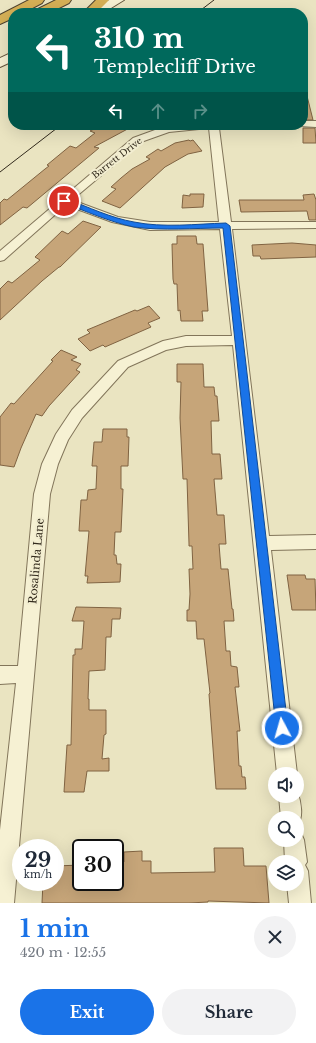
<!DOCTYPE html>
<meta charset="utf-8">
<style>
body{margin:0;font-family:"Libre Baskerville",serif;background:#f2f2f3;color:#1f2937;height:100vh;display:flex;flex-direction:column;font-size:15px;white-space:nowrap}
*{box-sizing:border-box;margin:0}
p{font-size:13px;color:#747a83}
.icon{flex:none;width:22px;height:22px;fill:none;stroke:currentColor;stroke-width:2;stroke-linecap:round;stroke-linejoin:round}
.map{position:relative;height:903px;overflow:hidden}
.side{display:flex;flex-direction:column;background:#fff;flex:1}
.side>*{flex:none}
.top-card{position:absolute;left:8px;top:8px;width:300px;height:122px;border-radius:16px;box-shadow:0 4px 16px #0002;background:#00695c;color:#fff;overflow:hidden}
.fabs{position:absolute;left:268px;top:767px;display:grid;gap:8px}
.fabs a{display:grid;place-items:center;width:36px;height:36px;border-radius:50%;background:#fff;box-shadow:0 4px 16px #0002;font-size:20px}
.speed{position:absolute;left:12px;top:839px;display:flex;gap:8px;font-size:20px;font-weight:700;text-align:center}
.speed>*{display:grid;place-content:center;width:52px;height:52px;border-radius:50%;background:#fff;box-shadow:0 4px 16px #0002;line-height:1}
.speed small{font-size:10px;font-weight:400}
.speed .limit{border:2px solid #111;border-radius:6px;background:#fff;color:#111}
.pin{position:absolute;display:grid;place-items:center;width:34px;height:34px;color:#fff;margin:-17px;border:2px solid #fff;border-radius:50%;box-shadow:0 1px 4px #0007}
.me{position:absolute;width:44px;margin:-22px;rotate:354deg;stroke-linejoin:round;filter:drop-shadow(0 0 3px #0008)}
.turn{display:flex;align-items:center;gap:14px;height:84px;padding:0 20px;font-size:18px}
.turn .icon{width:52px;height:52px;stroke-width:2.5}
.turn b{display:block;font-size:28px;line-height:34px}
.lanes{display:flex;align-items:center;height:38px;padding:0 20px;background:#0003;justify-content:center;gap:20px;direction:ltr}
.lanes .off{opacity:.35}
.round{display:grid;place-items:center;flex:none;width:42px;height:42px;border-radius:21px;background:#f2f2f3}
.overview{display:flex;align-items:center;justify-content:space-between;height:68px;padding:0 20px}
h1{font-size:24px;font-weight:700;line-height:30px;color:#1a73e8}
.button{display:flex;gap:8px;margin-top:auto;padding:8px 20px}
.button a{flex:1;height:46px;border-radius:24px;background:#1a73e8;color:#fff;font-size:16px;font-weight:700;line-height:46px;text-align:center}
.button a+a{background:#f2f2f3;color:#1f2937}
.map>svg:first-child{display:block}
.building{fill:#c6a579;stroke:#806342}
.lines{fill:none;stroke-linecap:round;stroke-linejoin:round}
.street-casing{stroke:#82755a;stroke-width:2}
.secondary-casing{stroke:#64563d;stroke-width:2}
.highway-casing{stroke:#50432e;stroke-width:2}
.street{fill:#f6f1d3;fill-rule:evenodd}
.secondary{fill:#f6f1d3;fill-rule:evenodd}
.highway{fill:#d5b056;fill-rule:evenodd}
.tram{stroke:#332b1d;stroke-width:1}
.route{fill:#1a73e8;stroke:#114b97}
.labels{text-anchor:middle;stroke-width:4;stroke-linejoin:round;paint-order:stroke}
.far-street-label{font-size:9px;fill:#332b1d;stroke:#f2edd0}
.street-label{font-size:11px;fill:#332b1d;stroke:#f2edd0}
</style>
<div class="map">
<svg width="316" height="903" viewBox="0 0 316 903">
<rect width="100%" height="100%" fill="#eae4c1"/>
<path class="building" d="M 307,96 L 313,120 L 303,120 L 303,97 Z
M 102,125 L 135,125 L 94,147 L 99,148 L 27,208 L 23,207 L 0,225 L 0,203 L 4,199 L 7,200 L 45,169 L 49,166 L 47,165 L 70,146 L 76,148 L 95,133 L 90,131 Z
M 303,128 L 315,128 L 316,143 L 303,143 Z
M 189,140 L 190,141 L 193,140 L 202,151 L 188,154 L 165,167 L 120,208 L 102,201 L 116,189 L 111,187 L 121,178 L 132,169 L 150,159 L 146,157 L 158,149 L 161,151 L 175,143 Z
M 190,194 L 204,194 L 203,207 L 182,208 L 183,195 L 190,196 Z
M 314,194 L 316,200 L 316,220 L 309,220 L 307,211 L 241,212 L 239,200 L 304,200 L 303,195 Z
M 83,221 L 101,227 L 60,267 L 59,267 L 42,281 L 0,320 L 0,289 L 8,281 L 12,283 L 40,260 L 35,257 L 62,231 L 68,234 Z
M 177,236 L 196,236 L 197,244 L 203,244 L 208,311 L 202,311 L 203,321 L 181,321 L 180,310 L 178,311 L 177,284 L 174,284 L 173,279 L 172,244 L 177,244 Z
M 292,243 L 316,245 L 316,257 L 261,259 L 260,256 L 253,256 L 252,245 Z
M 149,306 L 160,318 L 148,323 L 151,327 L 105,347 L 103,345 L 90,351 L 78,339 L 90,333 L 87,330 L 135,310 L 137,311 Z
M 61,350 L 77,357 L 71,360 L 81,364 L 76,370 L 80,372 L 49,406 L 42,416 L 36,414 L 21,448 L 14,467 L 0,465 L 0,417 L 11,403 L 14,404 L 53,361 L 51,360 Z
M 177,364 L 203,364 L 204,387 L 214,387 L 215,396 L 217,396 L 219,421 L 211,421 L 212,454 L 220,454 L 222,479 L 214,479 L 217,515 L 224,515 L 226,544 L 219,544 L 221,569 L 228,569 L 232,609 L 233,609 L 234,621 L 224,621 L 226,651 L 230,651 L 231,666 L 237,667 L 239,687 L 235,687 L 240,731 L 237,731 L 239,766 L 241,766 L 242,777 L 245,777 L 246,789 L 216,789 L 209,694 L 210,693 L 204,639 L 197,639 L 196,621 L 187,621 L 187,610 L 189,610 L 190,594 L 189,569 L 193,569 L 192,546 L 189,546 L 189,544 L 187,479 L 183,479 L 180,418 L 181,382 L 177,382 Z
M 103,429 L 127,429 L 127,437 L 129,437 L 128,466 L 121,466 L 121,489 L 123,489 L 121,532 L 115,532 L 114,555 L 116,555 L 117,564 L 121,564 L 120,582 L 87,583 L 88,576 L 85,576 L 89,531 L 79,531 L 81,500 L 87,500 L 88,490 L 96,489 L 97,466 L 92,466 L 94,442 L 102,442 Z
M 287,575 L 305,575 L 306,579 L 315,579 L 316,610 L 292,610 Z
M 76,607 L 121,608 L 120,619 L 112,619 L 111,637 L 106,637 L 105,670 L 89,671 L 88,699 L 89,699 L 89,710 L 106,710 L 106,734 L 104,735 L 102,759 L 109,758 L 109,771 L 87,771 L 84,792 L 64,792 L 67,745 L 71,745 L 73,655 L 75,655 L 75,649 L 82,649 L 84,621 L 72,621 Z
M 214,848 L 243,848 L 244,866 L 266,866 L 269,903 L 208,901 L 208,902 L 189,903 L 42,903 L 43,882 L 55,882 L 55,866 L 81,865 L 81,882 L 115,882 L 115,862 L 124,862 L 124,852 L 142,851 L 142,861 L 151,861 L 151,873 L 215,872 Z"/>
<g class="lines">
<g class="street-casing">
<path id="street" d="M 303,121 L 316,121 L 316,127 L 299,126 L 299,125 L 303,125 Z
M 176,125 L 230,125 L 229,127 L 219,128 L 231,222 L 316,222 L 316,228 L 232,229 L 269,536 L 316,535 L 316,549 L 271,550 L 297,774 L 277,774 L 233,345 L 186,346 L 166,350 L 128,367 L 82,418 L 68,440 L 58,464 L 50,494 L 14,903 L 0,903 L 0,830 L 16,683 L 0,684 L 0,666 L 18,666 L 34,494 L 42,464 L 56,434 L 72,410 L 118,361 L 163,341 L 186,336 L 232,336 L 220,229 L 150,230 L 112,222 L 66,205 L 4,260 L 0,261 L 0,251 L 133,138 L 155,130 ZM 209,128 L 219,222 L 150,222 L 118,217 L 72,200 L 141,142 L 169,132 Z
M 297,791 C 301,801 304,818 297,826 L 297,818 L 281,818 L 279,796 L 297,796 Z
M 297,831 L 301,833 L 304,840 L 307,862 L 305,865 L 308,871 L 311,903 L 289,903 L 287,884 L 297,884 L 297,862 L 285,862 L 284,840 L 297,840 Z"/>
</g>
<g class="secondary-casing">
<path id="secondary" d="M 109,0 L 124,0 L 103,13 L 88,13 L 90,10 Z
M 13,52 L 13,61 L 0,67 L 0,58 Z"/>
</g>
<g class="highway-casing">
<path id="highway" d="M 29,0 L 44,0 L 42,3 L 23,13 L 13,13 L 13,18 L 0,24 L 0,15 Z
M 56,0 L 71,0 L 69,3 L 49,13 L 34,13 L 36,10 Z
M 96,0 L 109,0 L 96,13 L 83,13 Z"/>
</g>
<use href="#street" class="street"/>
<use href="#secondary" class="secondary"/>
<use href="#highway" class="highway"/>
<path class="tram" d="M 197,13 L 214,0
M 0,172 L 61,125"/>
</g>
<path class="route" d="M 62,199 L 67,199 C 88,207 111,218 134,222 C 163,228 196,224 226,223 L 230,226 L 288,728 L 286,732 L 282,734 L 278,732 L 276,728 L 223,228 C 194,228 163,231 134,227 C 110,222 85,211 62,202 Z"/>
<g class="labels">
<g class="far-street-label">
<text transform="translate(117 158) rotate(-38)" y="3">Barrett Drive</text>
</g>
<g class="street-label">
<text transform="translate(36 561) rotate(-85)" y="4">Rosalinda Lane</text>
</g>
</g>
</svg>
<div class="fabs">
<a><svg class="icon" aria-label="sound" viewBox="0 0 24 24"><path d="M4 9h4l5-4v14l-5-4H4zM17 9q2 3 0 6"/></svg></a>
<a><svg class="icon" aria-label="search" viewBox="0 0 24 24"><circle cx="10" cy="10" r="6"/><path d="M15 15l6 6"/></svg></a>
<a><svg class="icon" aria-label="layers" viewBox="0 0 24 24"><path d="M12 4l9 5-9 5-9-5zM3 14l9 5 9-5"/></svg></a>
</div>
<div class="speed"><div>29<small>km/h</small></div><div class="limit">30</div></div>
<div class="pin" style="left:64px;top:201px;background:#d93025"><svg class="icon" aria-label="arrive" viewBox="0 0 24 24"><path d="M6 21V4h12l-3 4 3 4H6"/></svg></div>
<svg class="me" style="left:282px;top:728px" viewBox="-20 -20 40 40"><circle r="17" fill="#1a73e8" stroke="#fff" stroke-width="3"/><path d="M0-11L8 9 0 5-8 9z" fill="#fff"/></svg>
<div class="top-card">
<div class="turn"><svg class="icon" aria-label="left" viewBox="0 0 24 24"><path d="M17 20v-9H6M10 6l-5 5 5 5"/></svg><div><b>310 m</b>Templecliff Drive</div></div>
<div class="lanes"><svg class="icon" aria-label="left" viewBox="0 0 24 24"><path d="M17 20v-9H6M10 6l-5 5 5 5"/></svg><svg class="icon off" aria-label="ahead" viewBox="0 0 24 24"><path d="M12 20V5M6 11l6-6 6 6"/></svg><svg class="icon off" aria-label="right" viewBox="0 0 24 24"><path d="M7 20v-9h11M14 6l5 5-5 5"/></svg></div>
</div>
</div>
<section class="side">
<div class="overview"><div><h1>1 min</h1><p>420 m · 12:55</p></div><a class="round"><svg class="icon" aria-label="close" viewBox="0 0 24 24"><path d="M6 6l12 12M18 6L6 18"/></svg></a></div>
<div class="button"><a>Exit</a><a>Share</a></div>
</section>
